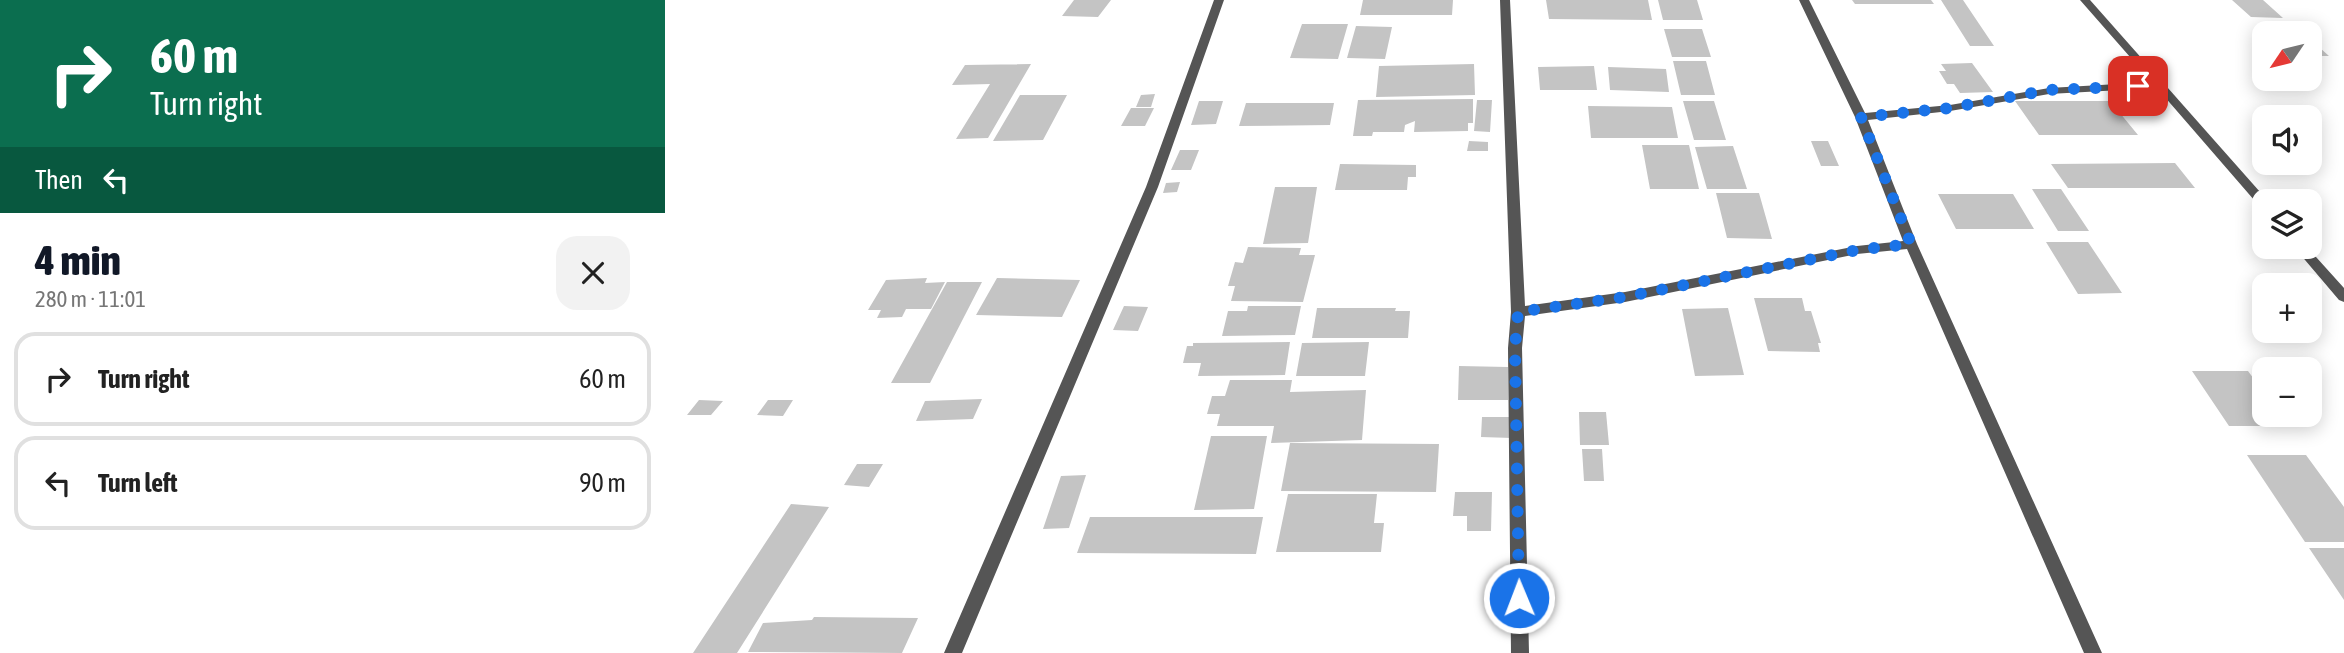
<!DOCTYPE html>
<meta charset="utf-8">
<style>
body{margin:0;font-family:"Asap Condensed",sans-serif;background:#f2f2f2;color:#222;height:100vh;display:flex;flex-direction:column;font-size:26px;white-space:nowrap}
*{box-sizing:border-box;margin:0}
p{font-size:23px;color:#767676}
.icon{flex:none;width:38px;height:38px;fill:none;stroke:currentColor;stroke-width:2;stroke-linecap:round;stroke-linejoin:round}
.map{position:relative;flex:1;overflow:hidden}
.panel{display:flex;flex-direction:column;background:#fff;width:665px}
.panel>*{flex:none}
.hud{background:#0b6e4f;color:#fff;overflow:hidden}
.needle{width:46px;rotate:235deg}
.controls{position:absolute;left:1587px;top:21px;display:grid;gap:14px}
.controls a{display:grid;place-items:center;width:70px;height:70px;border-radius:14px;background:#fff;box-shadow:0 4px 18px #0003;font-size:35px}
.pin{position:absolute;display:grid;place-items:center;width:60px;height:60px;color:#fff;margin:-30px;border-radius:14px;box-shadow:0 4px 10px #0006}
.me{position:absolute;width:77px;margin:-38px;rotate:359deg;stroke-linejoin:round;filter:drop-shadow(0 0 5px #0008)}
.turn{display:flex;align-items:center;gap:24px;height:147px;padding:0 35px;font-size:32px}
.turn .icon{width:91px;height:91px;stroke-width:2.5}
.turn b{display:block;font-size:49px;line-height:60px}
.then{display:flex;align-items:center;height:66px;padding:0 35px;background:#0003;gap:14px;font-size:26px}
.round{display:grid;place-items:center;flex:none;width:74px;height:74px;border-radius:21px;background:#f2f2f2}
.headline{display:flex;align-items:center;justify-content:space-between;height:119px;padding:0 35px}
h1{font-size:42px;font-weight:800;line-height:52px;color:#111827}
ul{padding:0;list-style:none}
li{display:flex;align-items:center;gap:21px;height:94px;margin:0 14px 10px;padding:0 21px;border:4px solid #e0e0e0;border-radius:21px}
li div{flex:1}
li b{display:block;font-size:26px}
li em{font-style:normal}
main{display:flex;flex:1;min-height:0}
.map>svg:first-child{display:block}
.building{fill:#c4c4c4}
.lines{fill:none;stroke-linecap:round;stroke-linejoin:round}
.minor{fill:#555;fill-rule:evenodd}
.route{stroke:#1a73e8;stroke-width:12;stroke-dasharray:0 21.6}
</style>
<main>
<section class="panel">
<div class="hud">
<div class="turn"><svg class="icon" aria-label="right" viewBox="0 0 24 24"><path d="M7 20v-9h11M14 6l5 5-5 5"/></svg><div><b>60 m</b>Turn right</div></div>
<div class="then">Then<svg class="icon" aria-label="left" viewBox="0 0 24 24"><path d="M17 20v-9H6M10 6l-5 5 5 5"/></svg></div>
</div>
<div class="headline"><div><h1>4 min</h1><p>280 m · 11:01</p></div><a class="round"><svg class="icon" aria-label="close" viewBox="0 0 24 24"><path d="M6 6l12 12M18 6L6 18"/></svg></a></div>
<ul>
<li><svg class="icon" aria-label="right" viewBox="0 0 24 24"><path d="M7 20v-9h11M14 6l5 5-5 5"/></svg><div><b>Turn right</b></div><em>60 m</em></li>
<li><svg class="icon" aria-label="left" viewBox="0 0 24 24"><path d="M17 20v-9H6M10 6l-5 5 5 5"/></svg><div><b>Turn left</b></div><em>90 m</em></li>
</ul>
</section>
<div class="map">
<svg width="1679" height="653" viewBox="0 0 1679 653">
<rect width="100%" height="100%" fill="#fff"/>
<path class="building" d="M 409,0 L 446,0 L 433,17 L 397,16 Z
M 698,0 L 788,0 L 787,15 L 695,15 Z
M 881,0 L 983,0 L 987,20 L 884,19 Z
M 993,0 L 1032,0 L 1038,20 L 998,20 Z
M 1187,0 L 1266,0 L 1269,4 L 1190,4 Z
M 1276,0 L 1298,0 L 1329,46 L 1305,46 Z
M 1567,0 L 1598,0 L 1618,18 L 1586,17 Z
M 637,24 L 683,24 L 673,59 L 625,58 Z
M 1591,25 L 1631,26 L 1639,33 L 1599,33 Z
M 691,26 L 727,27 L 720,59 L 682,58 Z
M 999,29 L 1037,29 L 1046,57 L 1007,57 Z
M 1645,39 L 1664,56 L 1645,56 Z
M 1008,61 L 1041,61 L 1050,95 L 1016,95 Z
M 1307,63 L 1328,92 L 1295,93 L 1289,84 L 1282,84 L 1274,71 L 1281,71 L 1276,64 Z
M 366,64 L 323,138 L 291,139 L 325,84 L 287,85 L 300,65 Z
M 809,64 L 810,95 L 711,97 L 714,66 Z
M 929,66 L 932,90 L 875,90 L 873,67 Z
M 943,67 L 1001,69 L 1004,92 L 945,90 Z
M 490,94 L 486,107 L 471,107 L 476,95 Z
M 355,95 L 402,95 L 378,140 L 328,141 Z
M 808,99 L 808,123 L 803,123 L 803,131 L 749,132 L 750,121 L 740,125 L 739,132 L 708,132 L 707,136 L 688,136 L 693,100 Z
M 812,100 L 827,100 L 825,132 L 809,131 Z
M 534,101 L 558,101 L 551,124 L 526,125 Z
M 1018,101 L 1049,101 L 1061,140 L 1029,140 Z
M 1350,101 L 1445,101 L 1473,135 L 1374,135 Z
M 581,103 L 669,103 L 665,125 L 574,126 Z
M 923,106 L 1007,107 L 1013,138 L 926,138 Z
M 466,108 L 489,108 L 480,126 L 456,126 Z
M 804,141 L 823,142 L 823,151 L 802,151 Z
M 1146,141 L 1163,141 L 1174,166 L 1156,166 Z
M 977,145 L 1024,145 L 1034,189 L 985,189 Z
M 1068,146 L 1082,189 L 1042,189 L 1030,147 Z
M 515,150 L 534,150 L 526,170 L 506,170 Z
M 1510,163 L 1530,188 L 1403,188 L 1386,164 Z
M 675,164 L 751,165 L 751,177 L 743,177 L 742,190 L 670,190 Z
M 515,182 L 512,192 L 498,193 L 501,183 Z
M 610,187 L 652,187 L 643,243 L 598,244 Z
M 1367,189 L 1396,189 L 1424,231 L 1393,231 Z
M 1051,193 L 1094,193 L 1107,239 L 1062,238 Z
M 1273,194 L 1348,194 L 1369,229 L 1291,229 Z
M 1381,242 L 1423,242 L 1457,293 L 1413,294 Z
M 583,247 L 636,248 L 634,255 L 650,255 L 638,302 L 566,301 L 570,286 L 563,286 L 570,262 L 578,263 Z
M 262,278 L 260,283 L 280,282 L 266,309 L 241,309 L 237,317 L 212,318 L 216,310 L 203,310 L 221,280 Z
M 332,278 L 415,280 L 397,317 L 311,315 Z
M 282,282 L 317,282 L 265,383 L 226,383 Z
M 1089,298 L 1137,298 L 1140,311 L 1146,311 L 1156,343 L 1153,343 L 1155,352 L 1103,351 Z
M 459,306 L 483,307 L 473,331 L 448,330 Z
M 583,306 L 636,306 L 630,335 L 557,336 L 563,311 L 582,311 Z
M 652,308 L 731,308 L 730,311 L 745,311 L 743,338 L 647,338 Z
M 1063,308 L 1079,375 L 1030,376 L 1017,309 Z
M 625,342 L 620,375 L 533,376 L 536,363 L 518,363 L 522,346 L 528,346 L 528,343 Z
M 704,342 L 700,376 L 631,376 L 637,343 Z
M 794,366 L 843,367 L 843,400 L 793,400 Z
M 1527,371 L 1583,371 L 1600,394 L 1600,415 L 1615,415 L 1623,426 L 1564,426 Z
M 565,380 L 627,380 L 625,392 L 701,390 L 697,440 L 606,443 L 609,426 L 552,426 L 555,414 L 542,414 L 547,396 L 560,396 Z
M 317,399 L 308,419 L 251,421 L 260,401 Z
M 34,400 L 58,401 L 46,415 L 22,415 Z
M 103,400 L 128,400 L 118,416 L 92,415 Z
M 914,412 L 941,412 L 944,445 L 915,445 Z
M 817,417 L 847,417 L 847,438 L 816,437 Z
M 546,436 L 602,436 L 589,509 L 529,510 Z
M 625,443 L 774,444 L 771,492 L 616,491 Z
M 917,449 L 937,449 L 939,481 L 919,481 Z
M 1582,455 L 1641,455 L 1679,507 L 1679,542 L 1640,542 Z
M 192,464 L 218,464 L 204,487 L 179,485 Z
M 421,475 L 404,528 L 378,529 L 396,476 Z
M 790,492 L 827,492 L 826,531 L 802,531 L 802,516 L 788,516 Z
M 623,494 L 712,494 L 709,523 L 719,523 L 716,552 L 611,552 Z
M 126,504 L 164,507 L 72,653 L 28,653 Z
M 425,517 L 598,517 L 591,554 L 412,553 Z
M 1644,548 L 1679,548 L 1679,600 Z
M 149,617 L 253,618 L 237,653 L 83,652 L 98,623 L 147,620 Z"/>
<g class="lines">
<path class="minor" d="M 549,0 L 559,0 L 493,187 L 297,653 L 279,653 L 481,187 Z
M 835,0 L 845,0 L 860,306 L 960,292 L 1192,246 L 1238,241 L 1190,117 L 1134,0 L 1144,0 L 1200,113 L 1285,105 L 1384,88 L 1487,82 L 1415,0 L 1425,0 L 1603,201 L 1600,201 L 1600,209 L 1596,208 L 1492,88 L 1384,94 L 1285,111 L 1203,120 L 1252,244 L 1437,653 L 1419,653 L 1242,249 L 1192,254 L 960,302 L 860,316 L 857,348 L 864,653 L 846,653 L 843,348 L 846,312 Z
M 1629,247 L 1642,247 L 1679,288 L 1679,302 L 1674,300 Z"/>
</g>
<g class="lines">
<path class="route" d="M 854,598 L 850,348 L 853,312 L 960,297 L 1192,250 L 1246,244 L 1196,117 L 1285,108 L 1384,90 L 1473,86"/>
</g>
</svg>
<div class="controls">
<a><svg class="needle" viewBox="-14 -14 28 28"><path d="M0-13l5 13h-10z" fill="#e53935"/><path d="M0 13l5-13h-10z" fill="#767676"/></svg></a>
<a><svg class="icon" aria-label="sound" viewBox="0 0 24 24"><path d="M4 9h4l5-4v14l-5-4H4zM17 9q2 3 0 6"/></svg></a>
<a><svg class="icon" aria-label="layers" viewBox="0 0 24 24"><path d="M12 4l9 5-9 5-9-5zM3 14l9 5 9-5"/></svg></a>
<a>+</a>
<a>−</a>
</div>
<div class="pin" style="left:1473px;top:86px;background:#d93025"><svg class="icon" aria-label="arrive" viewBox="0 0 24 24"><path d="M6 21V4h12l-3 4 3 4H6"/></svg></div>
<svg class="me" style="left:854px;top:598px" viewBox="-20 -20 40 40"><circle r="17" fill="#1a73e8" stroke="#fff" stroke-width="3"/><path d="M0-11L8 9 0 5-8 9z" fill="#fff"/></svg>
</div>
</main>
